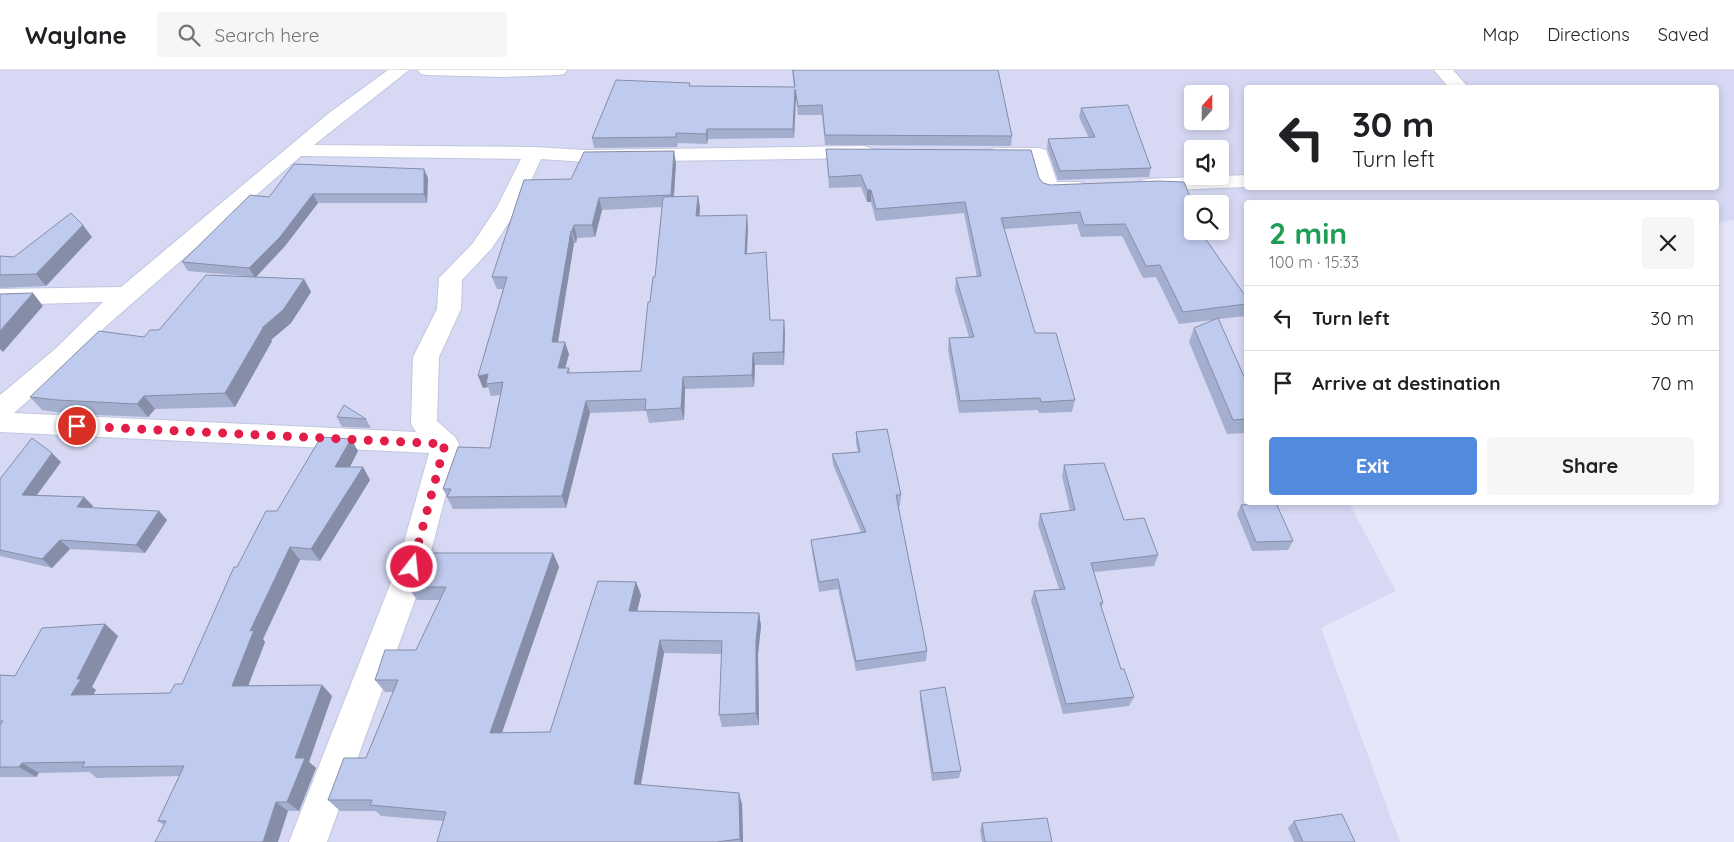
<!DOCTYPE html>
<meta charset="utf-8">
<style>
body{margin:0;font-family:Quicksand,sans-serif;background:#f6f6f6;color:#202124;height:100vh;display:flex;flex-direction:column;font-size:19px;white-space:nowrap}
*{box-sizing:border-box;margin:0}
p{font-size:16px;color:#757577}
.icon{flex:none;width:28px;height:28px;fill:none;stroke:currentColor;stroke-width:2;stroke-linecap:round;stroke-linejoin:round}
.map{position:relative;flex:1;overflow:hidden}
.side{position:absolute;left:1244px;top:130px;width:475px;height:305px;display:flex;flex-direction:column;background:#fff;border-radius:5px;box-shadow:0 2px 8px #0003}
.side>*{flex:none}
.banner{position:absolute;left:1244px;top:15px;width:475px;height:105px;border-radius:5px;box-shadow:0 2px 8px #0003;background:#fff;color:#202124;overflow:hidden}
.needle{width:32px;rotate:21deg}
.fabs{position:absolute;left:1184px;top:15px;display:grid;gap:10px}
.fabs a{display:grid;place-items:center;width:45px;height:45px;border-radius:5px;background:#fff;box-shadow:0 2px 8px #0003;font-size:25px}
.pin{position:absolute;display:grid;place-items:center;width:42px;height:42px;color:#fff;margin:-21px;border:2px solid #fff;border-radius:50%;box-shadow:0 1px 5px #0007}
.me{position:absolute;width:55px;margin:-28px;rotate:16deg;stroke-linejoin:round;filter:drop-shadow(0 0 4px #0008)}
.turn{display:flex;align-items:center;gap:18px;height:105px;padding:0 25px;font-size:22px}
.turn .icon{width:65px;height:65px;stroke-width:2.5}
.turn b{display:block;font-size:35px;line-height:42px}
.round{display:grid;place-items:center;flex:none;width:52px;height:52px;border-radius:5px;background:#f6f6f6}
.summary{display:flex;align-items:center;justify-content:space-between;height:85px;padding:0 25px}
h1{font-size:30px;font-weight:700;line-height:38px;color:#1e9e55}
.action{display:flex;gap:10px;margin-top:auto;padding:10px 25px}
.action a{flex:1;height:58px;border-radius:5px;background:#528add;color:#fff;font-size:20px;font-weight:700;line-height:58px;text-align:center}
.action a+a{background:#f6f6f6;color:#202124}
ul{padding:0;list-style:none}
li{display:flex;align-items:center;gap:15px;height:65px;padding:0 25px;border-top:1px solid #e0e0e0}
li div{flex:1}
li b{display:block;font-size:19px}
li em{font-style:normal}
header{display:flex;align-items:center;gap:30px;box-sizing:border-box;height:70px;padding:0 25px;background:#fff;border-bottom:1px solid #e0e0e0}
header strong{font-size:24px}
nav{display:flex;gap:28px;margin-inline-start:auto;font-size:18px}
.search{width:350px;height:45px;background:#f6f6f6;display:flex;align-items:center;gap:12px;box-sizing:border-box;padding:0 18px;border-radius:5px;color:#757577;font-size:19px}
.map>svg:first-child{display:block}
.residential{fill:#d7d9f4;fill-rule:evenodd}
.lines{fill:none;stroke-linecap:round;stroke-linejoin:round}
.street-casing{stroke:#c1c6df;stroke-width:2}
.street{fill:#fff;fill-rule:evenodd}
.wall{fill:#a4aece;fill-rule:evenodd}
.shaded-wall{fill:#868da7}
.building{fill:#bfcaef;stroke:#868da7}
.route{stroke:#e11d48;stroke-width:9;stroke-dasharray:0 16.2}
</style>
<header>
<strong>Waylane</strong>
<div class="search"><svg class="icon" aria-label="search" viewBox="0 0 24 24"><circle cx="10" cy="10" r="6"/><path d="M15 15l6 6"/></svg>Search here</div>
<nav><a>Map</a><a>Directions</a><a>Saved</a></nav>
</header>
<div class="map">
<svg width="1734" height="772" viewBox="0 0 1734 772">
<rect width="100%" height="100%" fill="#e6e6fb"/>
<path class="residential" d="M 0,0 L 1734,0 L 1734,150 L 1716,153 L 1716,132 L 1246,132 L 1246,432 L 1349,433 L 1396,521 L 1321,558 L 1400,772 L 0,772 ZM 1246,18 L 1716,18 L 1716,118 L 1246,118 ZM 1192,24 L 1220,24 L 1220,51 L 1192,51 ZM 1192,79 L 1220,79 L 1220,106 L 1192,106 ZM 1192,134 L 1220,134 L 1220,161 L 1192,161 Z"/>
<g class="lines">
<g class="street-casing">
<path id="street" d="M 388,0 L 409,0 L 314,75 L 534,77 L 585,80 L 864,76 L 871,78 L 874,82 L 871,86 L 864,88 L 585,92 L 541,89 L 519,137 L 492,178 L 462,210 L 461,239 L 439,287 L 437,351 L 455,367 L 459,374 L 427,497 L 327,772 L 289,772 L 397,497 L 429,383 L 0,362 L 0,325 L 54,280 L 103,232 L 0,235 L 0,219 L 121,217 L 329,43 ZM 301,86 L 521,89 L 497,137 L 473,173 L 439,208 L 437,239 L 413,287 L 411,354 L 416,362 L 14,343 L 72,292 L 105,257 Z
M 418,0 L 567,0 L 564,4 L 558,5 L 503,7 L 427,5 L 421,4 Z
M 1434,0 L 1453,0 L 1469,18 L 1449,18 Z
M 995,78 L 1039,78 L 1046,80 L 1057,112 L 1079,112 L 1086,114 L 1089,118 L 1086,122 C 1073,126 1055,127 1042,123 L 1039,119 L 1031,90 L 988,88 L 985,84 L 988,80 Z
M 1246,105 L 1246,117 L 1147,121 L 1140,119 L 1137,115 L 1140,111 L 1147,109 Z"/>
</g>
<use href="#street" class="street"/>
</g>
<path class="wall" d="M 792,0 L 998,0 L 1012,66 L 1011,76 L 825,75 L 822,45 L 798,45 L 796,28 L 794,68 L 708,69 L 707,74 L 678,73 L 677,77 L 594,78 L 592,68 L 690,13 L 690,16 L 794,17 Z
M 1081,38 L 1151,98 L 1149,107 L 1058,110 L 1047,78 L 1048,69 L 1089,68 L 1079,47 Z
M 826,79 L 1039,108 L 1043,113 L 1192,161 L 1203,161 L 1202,164 L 1246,227 L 1246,246 L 1218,249 L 1246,311 L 1246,363 L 1227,364 L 1189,272 L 1194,258 L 1213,250 L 1179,254 L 1156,207 L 1143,208 L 1122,166 L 1081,167 L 1077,154 L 1004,159 L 1035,263 L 1075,330 L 1072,342 L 1039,343 L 1038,340 L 959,343 L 948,280 L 949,268 L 969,267 L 955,220 L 956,208 L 977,207 L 964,143 L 876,151 L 871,132 L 867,132 L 861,117 L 829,118 Z
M 676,93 L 674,127 L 698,126 L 700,138 L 699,146 L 748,157 L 747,184 L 766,182 L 770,250 L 785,262 L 784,295 L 755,295 L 754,317 L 685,319 L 684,350 L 649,353 L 646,341 L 590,343 L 566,438 L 453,439 L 443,419 L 490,378 L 501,325 L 491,326 L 488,317 L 483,318 L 503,219 L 497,219 L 492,207 L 571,109 ZM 662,137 L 655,207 L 650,232 L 641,301 L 570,303 L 569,298 L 565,298 L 569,284 L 558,272 L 574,173 L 576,173 L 577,168 L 595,167 L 602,140 Z
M 428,108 L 427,133 L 318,133 L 285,176 L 256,207 L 304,209 L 311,222 L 291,253 L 271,270 L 272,271 L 235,337 L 155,339 L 148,347 L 69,344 L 42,340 L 30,327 L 144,267 L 159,260 L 244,206 L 188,201 L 182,192 L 269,127 Z
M 92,167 L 46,216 L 0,218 L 0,186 L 14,187 Z
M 337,347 L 366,349 L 371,358 L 342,357 Z
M 856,362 L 901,425 L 900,436 L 898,436 L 927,581 L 926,591 L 856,601 L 838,519 L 819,522 L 812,481 L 811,470 L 861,462 L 833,395 L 832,384 L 858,382 L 856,373 Z
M 351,369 L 358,381 L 350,397 L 363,397 L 370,410 L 320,491 L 300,490 L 263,569 L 265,572 L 248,615 L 322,615 L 332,626 L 309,692 L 316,698 L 299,741 L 288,741 L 164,755 L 158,751 L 179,706 L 97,708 L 89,702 L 39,703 L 36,707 L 0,707 L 0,605 L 15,606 L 105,554 L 118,566 L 92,617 L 96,620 L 93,625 L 170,623 L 182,614 L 237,497 L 277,441 Z
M 61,392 L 37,425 L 84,427 L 93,436 L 91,438 L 159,441 L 167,450 L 145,483 L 70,479 L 52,498 L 0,486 L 0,409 Z
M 1064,395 L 1124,450 L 1158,485 L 1154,496 L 1094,502 L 1103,533 L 1101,538 L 1121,599 L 1134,627 L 1129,636 L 1063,644 L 1031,531 L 1034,521 L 1059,519 L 1038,455 L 1040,444 L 1070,441 L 1062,406 Z
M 1241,435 L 1293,471 L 1288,480 L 1252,481 L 1237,444 Z
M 553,483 L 559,497 L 502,663 L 550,662 L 636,512 L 641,525 L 637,541 L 759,543 L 761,556 L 758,584 L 759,655 L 722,657 L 719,645 L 722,584 L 664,583 L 641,715 L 742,734 L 743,772 L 437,772 L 443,751 L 381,746 L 376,741 L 340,741 L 328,730 L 366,688 L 393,622 L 385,622 L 375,610 L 416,580 L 440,530 L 417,530 L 408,517 Z
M 920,621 L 961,701 L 959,708 L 932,711 L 920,629 Z
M 1294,751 L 1355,772 L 1294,772 L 1288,758 Z
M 982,753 L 1052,772 L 982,772 L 980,760 Z"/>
<path class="shaded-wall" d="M 795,19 L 796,28 L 794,68 L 793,59 Z
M 707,59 L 708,69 L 707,74 L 706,64 Z
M 674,81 L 676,93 L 673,137 L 671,125 Z
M 424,99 L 428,108 L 427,133 L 424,124 Z
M 867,120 L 871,120 L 871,132 L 867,132 Z
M 313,124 L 318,133 L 285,176 L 255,208 L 249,198 Z
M 698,126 L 700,138 L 698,158 L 696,146 Z
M 599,128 L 602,140 L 595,167 L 592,155 Z
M 747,145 L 748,157 L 746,196 L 745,184 Z
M 83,155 L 92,167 L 46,216 L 36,204 Z
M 574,155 L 577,168 L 576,173 L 572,161 Z
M 571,161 L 574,173 L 556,284 L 552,272 Z
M 304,209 L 311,222 L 291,253 L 271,270 L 272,271 L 235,337 L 225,323 L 262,258 Z
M 33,223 L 43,236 L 3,282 L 0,279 L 0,261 Z
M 784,250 L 785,262 L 784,295 L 783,282 Z
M 565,272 L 569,284 L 562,310 L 558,298 Z
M 753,283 L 755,295 L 754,317 L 752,305 Z
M 488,304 L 486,314 L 488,317 L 483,318 L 478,306 Z
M 683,307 L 685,319 L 684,350 L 681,338 Z
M 144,326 L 155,339 L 148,347 L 137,334 Z
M 586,331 L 590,343 L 566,438 L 562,426 Z
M 351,369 L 358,381 L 343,410 L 335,397 Z
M 52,383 L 61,392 L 31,433 L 22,425 Z
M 363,397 L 370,410 L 320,491 L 311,479 Z
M 84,427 L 93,436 L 86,446 L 77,437 Z
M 159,441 L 167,450 L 145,483 L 136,475 Z
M 60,470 L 70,479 L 52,498 L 42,489 Z
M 290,477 L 300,490 L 263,569 L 265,572 L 244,627 L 232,616 L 250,561 Z
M 553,483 L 559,497 L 498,674 L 490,663 Z
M 636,512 L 641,525 L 634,554 L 629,541 Z
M 759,543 L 761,556 L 758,584 L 759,655 L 756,643 L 756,571 Z
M 105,554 L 118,566 L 92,617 L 96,620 L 86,636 L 71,625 L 77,609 Z
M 660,570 L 664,583 L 639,725 L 634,714 Z
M 322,615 L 332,626 L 309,692 L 316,698 L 299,741 L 287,732 L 295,688 Z
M 22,693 L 39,703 L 36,707 L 19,697 Z
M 739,723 L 742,734 L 743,772 L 741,772 L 740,769 Z
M 276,732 L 288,741 L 278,772 L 263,772 Z"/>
<path class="building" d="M 793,0 L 998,0 L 1012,66 L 825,65 L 822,35 L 798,36 L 795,19 L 793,59 L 707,59 L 706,64 L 676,63 L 676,67 L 592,68 L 616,10 L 690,13 L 689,16 L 795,17 Z
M 1128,35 L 1151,98 L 1060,101 L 1048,69 L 1095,67 L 1081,38 Z
M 826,79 L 1031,80 L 1039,108 L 1043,113 L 1050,115 L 1158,111 L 1184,112 L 1193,134 L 1192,161 L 1200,161 L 1246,227 L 1246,234 L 1183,242 L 1160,195 L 1146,196 L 1125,154 L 1084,155 L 1080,142 L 1001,148 L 1035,263 L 1056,263 L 1075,330 L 1041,332 L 1040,328 L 960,331 L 949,268 L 974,267 L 956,208 L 981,206 L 965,132 L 876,139 L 871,120 L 867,120 L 861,105 L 829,107 Z
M 674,81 L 671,125 L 599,128 L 592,155 L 574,155 L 572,161 L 571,161 L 552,272 L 565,272 L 558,298 L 569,298 L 567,303 L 641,301 L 648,232 L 650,232 L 653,207 L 655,207 L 663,127 L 698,126 L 696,146 L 747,145 L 745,184 L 766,182 L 770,250 L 784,250 L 783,282 L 753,283 L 752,305 L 683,307 L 681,338 L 645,340 L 646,329 L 586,331 L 562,426 L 447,427 L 451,419 L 443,419 L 458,377 L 490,378 L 503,312 L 486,314 L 488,304 L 478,306 L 507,207 L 492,207 L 524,110 L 571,109 L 584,82 Z
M 294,94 L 424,99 L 424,124 L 313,124 L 280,167 L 249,198 L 182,192 L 250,125 L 269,127 Z
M 71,143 L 83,155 L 36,204 L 0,205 L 0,186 L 14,187 Z
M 206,205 L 304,209 L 283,240 L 262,258 L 263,258 L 225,323 L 144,326 L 137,334 L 57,330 L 30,327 L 99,261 L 144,267 L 150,260 L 159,260 Z
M 33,223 L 0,261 L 0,224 Z
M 1218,248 L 1246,311 L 1246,349 L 1233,350 L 1194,258 Z
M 344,335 L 366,349 L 337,347 Z
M 887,359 L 901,425 L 896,425 L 927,581 L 856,591 L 838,509 L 819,512 L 811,470 L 866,462 L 832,384 L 860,382 L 856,362 Z
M 321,367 L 351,369 L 335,397 L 363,397 L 311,479 L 290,477 L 250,561 L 254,560 L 232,616 L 322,615 L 295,688 L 305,688 L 287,732 L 276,732 L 263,772 L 155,772 L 166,751 L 158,751 L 184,696 L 82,697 L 85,692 L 22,693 L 19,697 L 0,697 L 0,655 L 3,651 L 0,651 L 0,605 L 15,606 L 42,558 L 105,554 L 77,609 L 81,609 L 71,625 L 170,623 L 175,614 L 182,614 L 234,497 L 237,497 L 266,441 L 277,441 Z
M 32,368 L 52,383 L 22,425 L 84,427 L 77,437 L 159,441 L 136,475 L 60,470 L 42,489 L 0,480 L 0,409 Z
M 1104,393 L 1124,450 L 1144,448 L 1158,485 L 1091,493 L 1103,533 L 1100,533 L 1121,599 L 1124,599 L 1134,627 L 1066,634 L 1034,521 L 1065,519 L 1040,444 L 1075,440 L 1064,395 Z
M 1276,433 L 1293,471 L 1256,472 L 1241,435 Z
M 421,483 L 553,483 L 490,663 L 550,662 L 598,511 L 636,512 L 629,541 L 759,543 L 756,571 L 756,643 L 719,645 L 722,571 L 660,570 L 634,714 L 739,723 L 740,769 L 716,772 L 437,772 L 446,742 L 370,735 L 372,730 L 328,730 L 344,688 L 366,688 L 398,610 L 375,610 L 385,580 L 416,580 L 446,517 L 408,517 Z
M 945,617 L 961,701 L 933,703 L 920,621 Z
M 1342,744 L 1355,772 L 1303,772 L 1294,751 Z
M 1047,748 L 1052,772 L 985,772 L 982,753 Z"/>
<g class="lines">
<path class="route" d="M 77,356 L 445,374 L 412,497"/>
</g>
</svg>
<div class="fabs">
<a><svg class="needle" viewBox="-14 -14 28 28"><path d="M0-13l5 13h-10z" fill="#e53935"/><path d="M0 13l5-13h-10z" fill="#757577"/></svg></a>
<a><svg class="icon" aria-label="sound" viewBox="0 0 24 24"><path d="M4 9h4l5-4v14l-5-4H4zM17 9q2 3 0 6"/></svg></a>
<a><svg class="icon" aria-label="search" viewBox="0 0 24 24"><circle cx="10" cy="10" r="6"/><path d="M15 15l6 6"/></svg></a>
</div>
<div class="pin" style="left:77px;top:356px;background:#d93025"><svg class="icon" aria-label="arrive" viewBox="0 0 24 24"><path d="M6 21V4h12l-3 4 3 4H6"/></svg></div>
<svg class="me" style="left:412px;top:497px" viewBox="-20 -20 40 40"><circle r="17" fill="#e11d48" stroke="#fff" stroke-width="3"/><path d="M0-11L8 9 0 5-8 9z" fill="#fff"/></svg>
<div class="banner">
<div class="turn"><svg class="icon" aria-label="left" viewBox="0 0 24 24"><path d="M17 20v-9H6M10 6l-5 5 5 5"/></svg><div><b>30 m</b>Turn left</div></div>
</div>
<section class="side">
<div class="summary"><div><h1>2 min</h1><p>100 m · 15:33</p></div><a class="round"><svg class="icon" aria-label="close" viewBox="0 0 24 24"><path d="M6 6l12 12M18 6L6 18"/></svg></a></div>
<ul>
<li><svg class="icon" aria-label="left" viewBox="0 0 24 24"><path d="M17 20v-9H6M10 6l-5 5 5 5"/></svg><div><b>Turn left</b></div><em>30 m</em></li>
<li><svg class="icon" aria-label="arrive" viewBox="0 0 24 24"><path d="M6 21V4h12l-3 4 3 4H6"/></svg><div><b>Arrive at destination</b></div><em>70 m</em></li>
</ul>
<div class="action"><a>Exit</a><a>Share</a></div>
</section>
</div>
